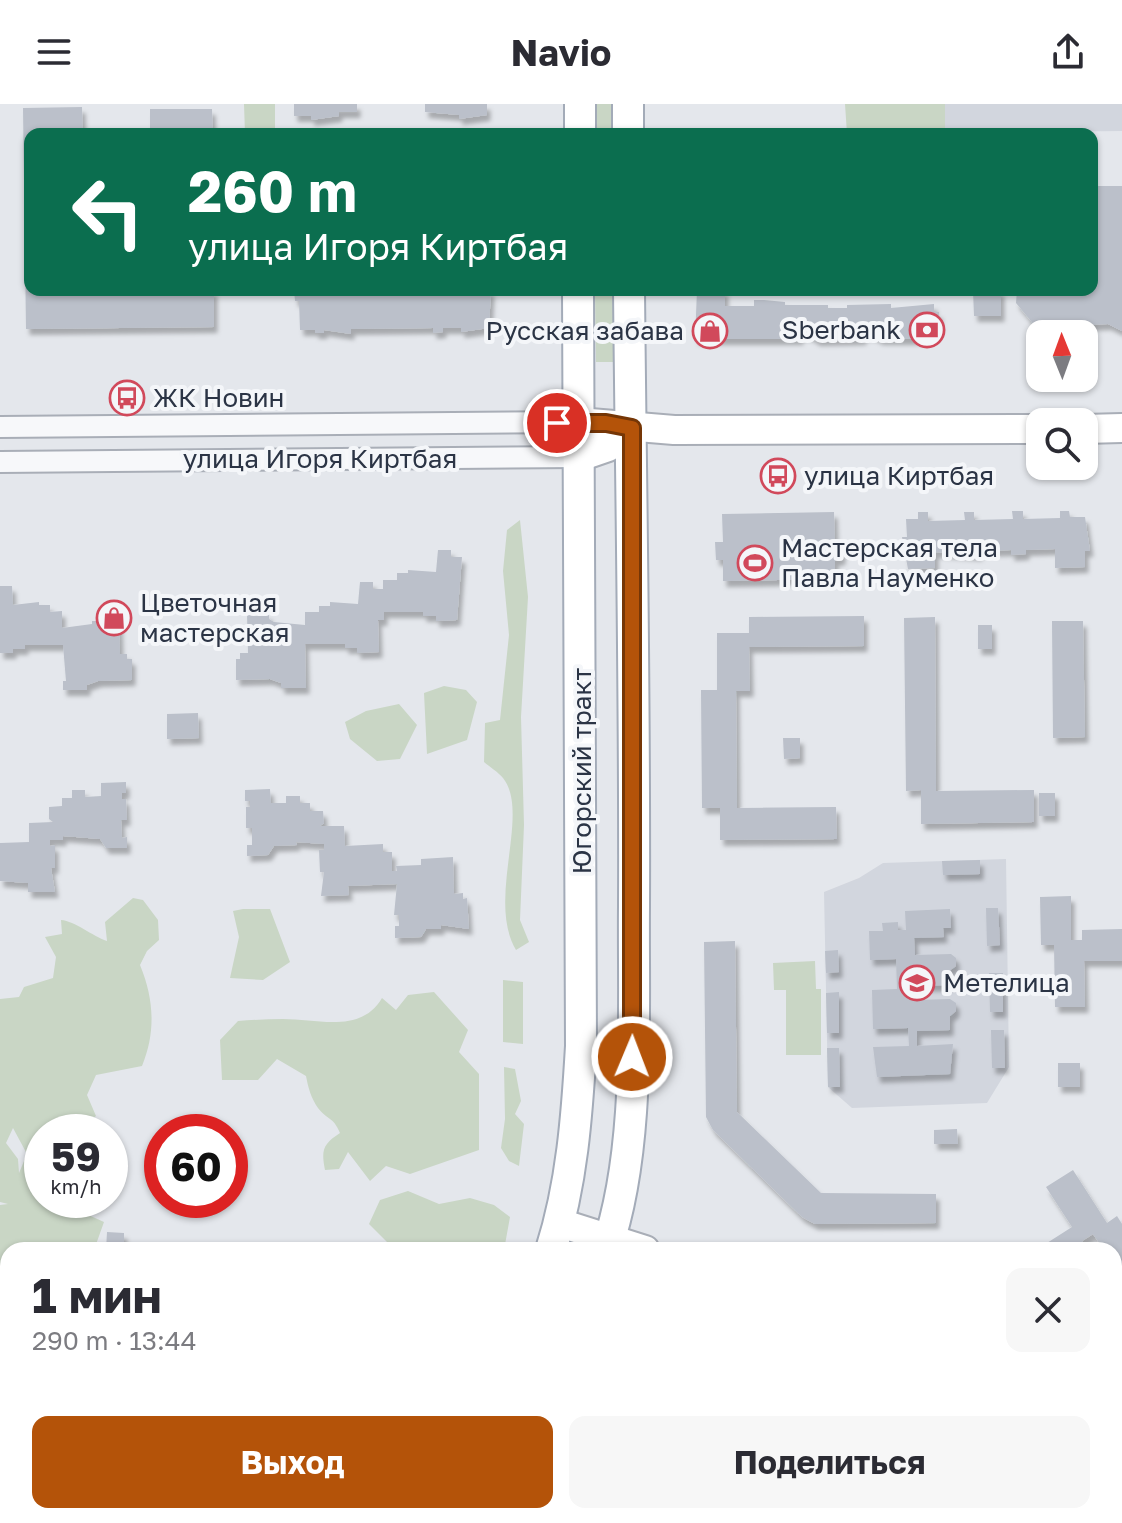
<!DOCTYPE html>
<html lang="ru">
<meta charset="utf-8">
<style>
body{margin:0;font-family:"Golos Text",sans-serif;background:#f7f7f7;color:#2b2b33;height:100vh;display:flex;flex-direction:column;font-size:30px;white-space:nowrap}
*{box-sizing:border-box;margin:0}
p{font-size:26px;color:#7c7c81}
.icon{flex:none;width:44px;height:44px;fill:none;stroke:currentColor;stroke-width:2;stroke-linecap:round;stroke-linejoin:round}
.map{position:relative;flex:1;overflow:hidden}
.details{position:absolute;left:0px;top:1138px;width:1122px;height:282px;display:flex;flex-direction:column;background:#fff;border-radius:24px 24px 0 0;box-shadow:0 2px 6px #0004}
.details>*{flex:none}
.banner{position:absolute;left:24px;top:24px;width:1074px;height:168px;border-radius:16px;box-shadow:0 2px 6px #0004;background:#0b6e4f;color:#fff;overflow:hidden}
.needle{width:52px;rotate:359deg}
.tools{position:absolute;left:1026px;top:216px;display:grid;gap:16px}
.tools a{display:grid;place-items:center;width:72px;height:72px;border-radius:16px;background:#fff;box-shadow:0 2px 6px #0004;font-size:40px}
.speed{position:absolute;left:24px;top:1010px;display:flex;gap:16px;font-size:40px;font-weight:700;text-align:center}
.speed>*{display:grid;place-content:center;width:104px;height:104px;border-radius:50%;background:#fff;box-shadow:0 2px 6px #0004;line-height:1}
.speed small{font-size:20px;font-weight:400}
.speed .limit{border:12px solid #d22;background:#fff;color:#111}
.pin{position:absolute;display:grid;place-items:center;width:68px;height:68px;color:#fff;margin:-34px;border:4px solid #fff;border-radius:50%;box-shadow:0 2px 8px #0007}
.me{position:absolute;width:88px;margin:-44px;rotate:1deg;stroke-linejoin:round;filter:drop-shadow(0 0 6px #0008)}
.turn{display:flex;align-items:center;gap:28px;height:168px;padding:0 32px;font-size:36px}
.turn .icon{width:104px;height:104px;stroke-width:2.5}
.turn b{display:block;font-size:56px;line-height:68px}
.round{display:grid;place-items:center;flex:none;width:84px;height:84px;border-radius:16px;background:#f7f7f7}
.head{display:flex;align-items:center;justify-content:space-between;height:136px;padding:0 32px}
h1{font-size:48px;font-weight:700;line-height:60px}
.primary-button{display:flex;gap:16px;margin-top:auto;padding:16px 32px}
.primary-button a{flex:1;height:92px;border-radius:16px;background:#b45309;color:#fff;font-size:32px;font-weight:700;line-height:92px;text-align:center}
.primary-button a+a{background:#f7f7f7;color:#2b2b33}
header{display:flex;justify-content:space-between;align-items:center;height:104px;padding:0 32px;background:#fff;font-size:36px;font-weight:700}
.map>svg:first-child{display:block}
.built{fill:#d2d6de}
.green{fill:#c9d6c5;fill-rule:evenodd}
.building{fill:#bbc0ca;filter:url(#shadow)}
.lines{fill:none;stroke-linecap:round;stroke-linejoin:round}
.minor-casing{stroke:#a9aeb7;stroke-width:24}
.secondary-casing{stroke:#a9aeb7;stroke-width:32}
.primary-casing{stroke:#a3abb8;stroke-width:34}
.minor{stroke:#f7f8fa;stroke-width:20}
.secondary{stroke:#fff;stroke-width:28}
.primary{stroke:#fff;stroke-width:30}
.route-casing{stroke:#753606;stroke-width:20}
.route{stroke:#b45309;stroke-width:14}
.labels{text-anchor:middle;stroke-width:8;stroke-linejoin:round;paint-order:stroke}
.poi-label{font-size:26px;fill:#2b3445;stroke:#f4f6f9;text-anchor:start}
.street-label{font-size:26px;fill:#2b3445;stroke:#f4f6f9}
</style>
<header><svg class="icon" aria-label="menu" viewBox="0 0 24 24"><path d="M4 6h16M4 12h16M4 18h16"/></svg>Navio<svg class="icon" aria-label="share" viewBox="0 0 24 24"><path d="M12 15V3M7 8l5-5 5 5M5 13v7h14v-7"/></svg></header>
<div class="map">
<svg width="1122" height="1419" viewBox="0 0 1122 1419">
<defs>
<filter id="shadow"><feDropShadow dx="3.5" dy="6" stdDeviation="2" flood-color="#0004"/></filter>
</defs>
<rect width="100%" height="100%" fill="#e4e7ec"/>
<path class="built" d="M 945,0 L 1122,0 L 1122,27 L 945,29 Z
M 1006,755 L 1009,963 L 987,999 L 852,1004 L 828,983 L 824,788 L 859,774 L 883,759 Z"/>
<path class="green" d="M 244,0 L 275,0 L 275,30 L 245,30 Z
M 594,0 L 612,0 L 612,30 L 594,30 Z
M 845,0 L 945,0 L 945,30 L 894,27 L 864,30 L 859,25 L 855,30 L 847,30 Z
M 595,186 L 613,186 L 613,258 L 596,258 Z
M 520,416 L 528,493 L 521,613 L 524,721 L 520,816 L 529,838 L 516,846 C 486,796 531,709 503,674 C 498,668 490,663 484,658 L 485,619 L 500,616 L 509,531 L 503,467 L 507,426 Z
M 444,582 L 466,586 L 477,598 L 467,636 L 427,650 L 424,589 Z
M 399,600 L 417,621 L 400,655 L 377,657 L 350,635 L 345,618 L 366,607 Z
M 133,794 L 143,796 L 158,816 L 159,836 L 147,847 L 140,861 C 154,895 156,928 142,962 L 96,971 L 87,991 L 96,1012 L 73,1028 L 42,1028 L 42,1096 L 76,1096 L 84,1109 L 104,1118 L 94,1146 L 8,1146 L 8,1167 L 0,1187 L 0,1101 L 8,1100 L 0,1098 L 0,895 L 19,893 L 24,883 L 53,874 L 56,853 L 45,833 L 62,830 L 61,816 C 75,817 92,832 107,837 L 105,818 ZM 13,1024 L 27,1050 L 19,1069 L 18,1055 L 6,1039 Z
M 243,805 L 270,805 L 290,858 L 263,876 L 230,874 L 239,833 L 233,807 Z
M 815,857 L 816,885 L 821,885 L 821,951 L 786,951 L 786,886 L 774,886 L 773,859 Z
M 503,876 L 523,878 L 523,940 L 503,938 Z
M 434,888 L 468,926 L 459,948 L 479,970 L 479,1046 L 410,1070 L 386,1062 L 370,1077 L 348,1048 L 339,1065 L 325,1066 C 321,1046 323,1040 340,1029 C 333,1012 327,1016 318,1004 C 311,994 308,983 306,972 L 277,955 L 258,976 L 222,976 L 220,936 L 238,917 C 253,916 268,915 283,915 C 318,915 361,930 382,894 L 396,906 L 408,891 Z
M 504,963 L 515,965 L 521,997 L 515,1010 L 524,1020 L 519,1062 L 509,1057 L 501,1044 L 505,1015 Z
M 408,1087 L 439,1100 L 470,1094 L 494,1101 L 510,1113 L 504,1146 L 395,1146 L 369,1120 L 380,1096 Z
M 8,1268 L 8,1412 L 255,1412 L 263,1419 L 0,1419 L 0,1275 Z
M 1114,1296 L 1122,1298 L 1122,1419 L 959,1419 L 953,1412 L 1114,1412 Z
M 525,1412 L 602,1412 L 601,1419 L 520,1419 Z
M 609,1412 L 674,1412 L 673,1419 L 607,1419 Z
M 759,1412 L 859,1412 L 853,1419 L 759,1419 Z
M 882,1412 L 930,1412 L 939,1419 L 869,1419 Z"/>
<path class="building" d="M 294,0 L 357,0 L 357,8 L 339,8 L 339,12 L 311,16 L 311,12 L 294,12 Z
M 425,0 L 487,0 L 487,11 L 459,15 L 459,11 L 425,8 Z
M 82,3 L 83,30 L 30,30 L 30,186 L 57,186 L 57,191 L 214,186 L 214,223 L 26,225 L 23,4 Z
M 150,5 L 212,5 L 213,30 L 150,30 Z
M 1092,82 L 1122,82 L 1122,227 L 1108,220 L 1036,223 L 1016,199 L 1017,186 L 1092,186 Z
M 294,186 L 491,186 L 489,224 L 461,228 L 461,224 L 443,224 L 443,228 L 433,229 L 433,224 L 351,225 L 351,230 L 324,226 L 324,229 L 315,229 L 315,226 L 300,226 L 299,197 L 295,197 Z
M 697,186 L 725,186 L 725,202 L 754,202 L 754,196 L 764,196 L 785,198 L 785,201 L 828,201 L 828,204 L 847,204 L 847,201 L 891,200 L 891,204 L 934,200 L 934,208 L 939,208 L 939,224 L 934,224 L 934,231 L 926,231 L 926,235 L 880,235 L 872,231 L 863,231 L 863,235 L 817,236 L 809,231 L 800,231 L 800,235 L 695,235 Z
M 973,186 L 1001,186 L 1001,212 L 974,212 Z
M 1012,407 L 1023,407 L 1023,415 L 1060,414 L 1060,407 L 1069,407 L 1070,413 L 1085,413 L 1090,447 L 1085,447 L 1085,463 L 1055,464 L 1055,445 L 1026,446 L 1026,450 L 1011,451 L 1011,446 L 979,447 L 979,451 L 935,448 L 935,464 L 908,465 L 902,433 L 907,433 L 906,415 L 918,415 L 918,408 L 928,408 L 928,417 L 965,416 L 964,408 L 974,408 L 974,416 L 1013,415 Z
M 834,408 L 835,438 L 842,438 L 842,455 L 835,456 L 835,475 L 723,477 L 723,456 L 716,456 L 715,438 L 723,438 L 722,410 Z
M 438,446 L 451,446 L 451,453 L 462,453 L 457,516 L 436,517 L 436,512 L 423,512 L 423,508 L 384,508 L 384,516 L 378,516 L 379,548 L 357,549 L 357,544 L 345,544 L 345,540 L 305,540 L 306,584 L 281,584 L 281,579 L 270,575 L 236,576 L 236,555 L 240,555 L 240,549 L 248,549 L 247,510 L 269,510 L 269,515 L 274,518 L 305,521 L 305,508 L 319,508 L 319,502 L 330,502 L 330,498 L 358,500 L 360,478 L 373,478 L 373,485 L 383,485 L 383,476 L 397,476 L 397,469 L 408,469 L 408,466 L 436,468 Z
M 0,482 L 12,482 L 13,501 L 39,498 L 39,501 L 50,501 L 50,508 L 62,507 L 62,524 L 92,520 L 92,517 L 98,517 L 97,511 L 119,511 L 120,550 L 127,550 L 127,555 L 132,555 L 132,576 L 98,577 L 87,581 L 87,586 L 63,586 L 63,577 L 66,577 L 63,541 L 25,541 L 25,545 L 13,545 L 13,549 L 0,549 Z
M 864,512 L 864,542 L 749,543 L 750,587 L 736,587 L 737,704 L 836,703 L 837,735 L 720,736 L 720,704 L 702,704 L 701,586 L 717,586 L 717,529 L 749,529 L 749,513 Z
M 935,513 L 936,687 L 1034,686 L 1034,718 L 921,720 L 921,686 L 906,687 L 904,514 Z
M 1052,517 L 1083,517 L 1085,633 L 1053,634 Z
M 978,521 L 992,521 L 992,545 L 978,545 Z
M 198,609 L 199,634 L 167,635 L 167,610 Z
M 783,634 L 800,634 L 800,654 L 784,655 Z
M 126,678 L 126,689 L 122,689 L 122,695 L 126,695 L 127,716 L 121,716 L 122,734 L 127,733 L 127,744 L 106,744 L 100,735 L 63,732 L 63,736 L 50,736 L 50,742 L 55,741 L 55,764 L 51,764 L 55,788 L 28,788 L 28,779 L 0,777 L 0,739 L 29,738 L 29,719 L 53,718 L 49,715 L 49,703 L 62,702 L 62,694 L 72,694 L 72,686 L 85,686 L 85,693 L 101,692 L 101,679 Z
M 270,685 L 271,699 L 286,699 L 286,692 L 300,692 L 300,699 L 310,699 L 310,707 L 323,707 L 324,719 L 320,722 L 344,722 L 345,742 L 383,740 L 383,748 L 392,748 L 392,767 L 397,767 L 396,762 L 421,761 L 421,755 L 453,753 L 454,790 L 463,789 L 463,795 L 467,794 L 469,825 L 441,821 L 441,825 L 426,825 L 421,833 L 395,834 L 395,822 L 399,822 L 399,811 L 394,811 L 397,780 L 348,782 L 349,791 L 321,792 L 324,768 L 320,768 L 319,746 L 324,746 L 324,740 L 296,738 L 297,741 L 274,742 L 268,751 L 247,752 L 247,741 L 252,741 L 252,724 L 246,724 L 246,703 L 250,703 L 250,697 L 245,697 L 245,686 Z
M 1039,689 L 1055,689 L 1055,712 L 1039,712 Z
M 980,756 L 980,770 L 943,771 L 942,757 Z
M 1071,792 L 1071,836 L 1082,836 L 1082,826 L 1122,825 L 1122,857 L 1084,857 L 1085,903 L 1055,903 L 1054,841 L 1041,841 L 1040,793 Z
M 986,804 L 998,804 L 1000,841 L 987,842 Z
M 950,805 L 951,824 L 943,824 L 944,833 L 914,834 L 915,851 L 951,850 L 956,854 L 956,862 L 949,867 L 949,881 L 916,882 L 916,896 L 950,895 L 956,899 L 956,907 L 950,912 L 950,926 L 917,927 L 917,942 L 953,940 L 950,970 L 877,973 L 873,943 L 909,942 L 908,924 L 873,925 L 872,886 L 897,885 L 896,855 L 870,856 L 869,827 L 883,827 L 882,819 L 898,818 L 898,826 L 906,826 L 905,807 Z
M 735,837 L 737,1008 L 821,1089 L 936,1090 L 936,1119 L 815,1120 L 802,1113 L 713,1026 L 706,1013 L 704,838 Z
M 838,846 L 839,868 L 826,869 L 825,847 Z
M 989,869 L 1003,869 L 1003,908 L 990,908 Z
M 839,888 L 839,929 L 827,929 L 826,889 Z
M 991,926 L 1004,926 L 1005,964 L 992,964 Z
M 827,944 L 839,944 L 840,983 L 828,983 Z
M 1058,959 L 1080,959 L 1080,983 L 1058,983 Z
M 957,1025 L 958,1040 L 934,1040 L 934,1026 Z
M 1073,1066 L 1107,1119 L 1117,1112 L 1122,1120 L 1122,1166 L 1118,1169 L 1114,1162 L 1114,1146 L 1104,1146 L 1093,1130 L 1082,1137 L 1088,1146 L 1036,1146 L 1072,1123 L 1046,1083 Z
M 107,1128 L 124,1129 L 124,1146 L 106,1146 Z
M 45,1412 L 67,1412 L 72,1419 L 50,1419 Z"/>
<g class="lines">
<g class="minor-casing">
<path id="minor" d="M 0,323 L 578,318
M 0,358 L 579,353"/>
</g>
<g class="secondary-casing">
<path id="secondary" d="M 578,318 L 674,326 L 1040,325
M 1084,325 L 1122,324
M 579,353 L 608,343 L 632,324
M 560,1119 L 645,1146
M 1114,1250 L 1122,1252"/>
</g>
<g class="primary-casing">
<path id="primary" d="M 580,0 L 580,30
M 628,30 L 628,0
M 551,1146 C 572,1080 577,1011 581,942 L 578,186
M 606,1146 C 641,1046 633,909 634,803 C 635,597 631,392 629,186
M 402,1419 L 406,1412
M 462,1419 L 466,1412"/>
</g>
<use href="#minor" class="minor"/>
<use href="#secondary" class="secondary"/>
<use href="#primary" class="primary"/>
</g>
<g class="lines">
<g class="route-casing">
<path id="route" d="M 557,319 L 606,319 L 632,324 L 632,953"/>
</g>
<use href="#route" class="route"/>
</g>
<defs>
<g id="bank-ring" transform="scale(1.8)"><circle r="9.5" fill="#f4f6f9" stroke="#d1495b" stroke-width="1.5"/><path d="M-6-4H6V4H-6ZM0-2.3a2.3 2.3 0 1 0 0 4.6a2.3 2.3 0 1 0 0-4.6Z" fill="#d1495b"/></g>
<g id="shop-ring" transform="scale(1.8)"><circle r="9.5" fill="#f4f6f9" stroke="#d1495b" stroke-width="1.5"/><path d="M-5-2.5h2.3a2.7 3.5 0 0 1 5.4 0H5L5.5 6h-11ZM-1.5-2.5h3a1.5 2.3 0 0 0-3 0Z" fill="#d1495b"/></g>
<g id="bus-ring" transform="scale(1.8)"><circle r="9.5" fill="#f4f6f9" stroke="#d1495b" stroke-width="1.5"/><path d="M-5-6H5V4H4V6H2V4H-2V6H-4V4H-5ZM-3.5-4V0h7V-4ZM-3.5 1.2v1.5H-2V1.2ZM2 1.2v1.5H3.5V1.2Z" fill="#d1495b"/></g>
<g id="stadium-ring" transform="scale(1.8)"><circle r="9.5" fill="#f4f6f9" stroke="#d1495b" stroke-width="1.5"/><path d="M0-5a6.5 5 0 1 0 0 10a6.5 5 0 1 0 0-10ZM-3.5-1.8h7v3.6h-7Z" fill="#d1495b"/></g>
<g id="school-ring" transform="scale(1.8)"><circle r="9.5" fill="#f4f6f9" stroke="#d1495b" stroke-width="1.5"/><path d="M0-5L7-2L0 1L-7-2ZM-4 1L0 2.5L4 1V4Q0 6-4 4Z" fill="#d1495b"/></g>
</defs>
<g fill-rule="evenodd">
<use href="#bank-ring" x="927" y="226"/>
<use href="#shop-ring" x="710" y="227"/>
<use href="#bus-ring" x="127" y="294"/>
<use href="#bus-ring" x="778" y="372"/>
<use href="#stadium-ring" x="755" y="459"/>
<use href="#shop-ring" x="114" y="514"/>
<use href="#school-ring" x="917" y="879"/>
</g>
<g class="labels">
<g class="poi-label">
<text x="901" y="235" text-anchor="end">Sberbank</text>
<text x="684" y="236" text-anchor="end">Русская забава</text>
<text x="153" y="303">ЖК Новин</text>
<text x="804" y="381">улица Киртбая</text>
<text x="781" y="453">Мастерская тела<tspan x="781" dy="30">Павла Науменко</tspan></text>
<text x="140" y="508">Цветочная<tspan x="140" dy="30">мастерская</tspan></text>
<text x="943" y="888">Метелица</text>
</g>
<g class="street-label">
<text x="320" y="364">улица Игоря Киртбая</text>
<text transform="translate(582 667) rotate(-90)" y="9">Югорский тракт</text>
</g>
</g>
</svg>
<div class="tools">
<a><svg class="needle" viewBox="-14 -14 28 28"><path d="M0-13l5 13h-10z" fill="#e53935"/><path d="M0 13l5-13h-10z" fill="#7c7c81"/></svg></a>
<a><svg class="icon" aria-label="search" viewBox="0 0 24 24"><circle cx="10" cy="10" r="6"/><path d="M15 15l6 6"/></svg></a>
</div>
<div class="speed"><div>59<small>km/h</small></div><div class="limit">60</div></div>
<div class="pin" style="left:557px;top:319px;background:#d93025"><svg class="icon" aria-label="arrive" viewBox="0 0 24 24"><path d="M6 21V4h12l-3 4 3 4H6"/></svg></div>
<svg class="me" style="left:632px;top:953px" viewBox="-20 -20 40 40"><circle r="17" fill="#b45309" stroke="#fff" stroke-width="3"/><path d="M0-11L8 9 0 5-8 9z" fill="#fff"/></svg>
<div class="banner">
<div class="turn"><svg class="icon" aria-label="left" viewBox="0 0 24 24"><path d="M17 20v-9H6M10 6l-5 5 5 5"/></svg><div><b>260 m</b>улица Игоря Киртбая</div></div>
</div>
<section class="details">
<div class="head"><div><h1>1 мин</h1><p>290 m · 13:44</p></div><a class="round"><svg class="icon" aria-label="close" viewBox="0 0 24 24"><path d="M6 6l12 12M18 6L6 18"/></svg></a></div>
<div class="primary-button"><a>Выход</a><a>Поделиться</a></div>
</section>
</div>
